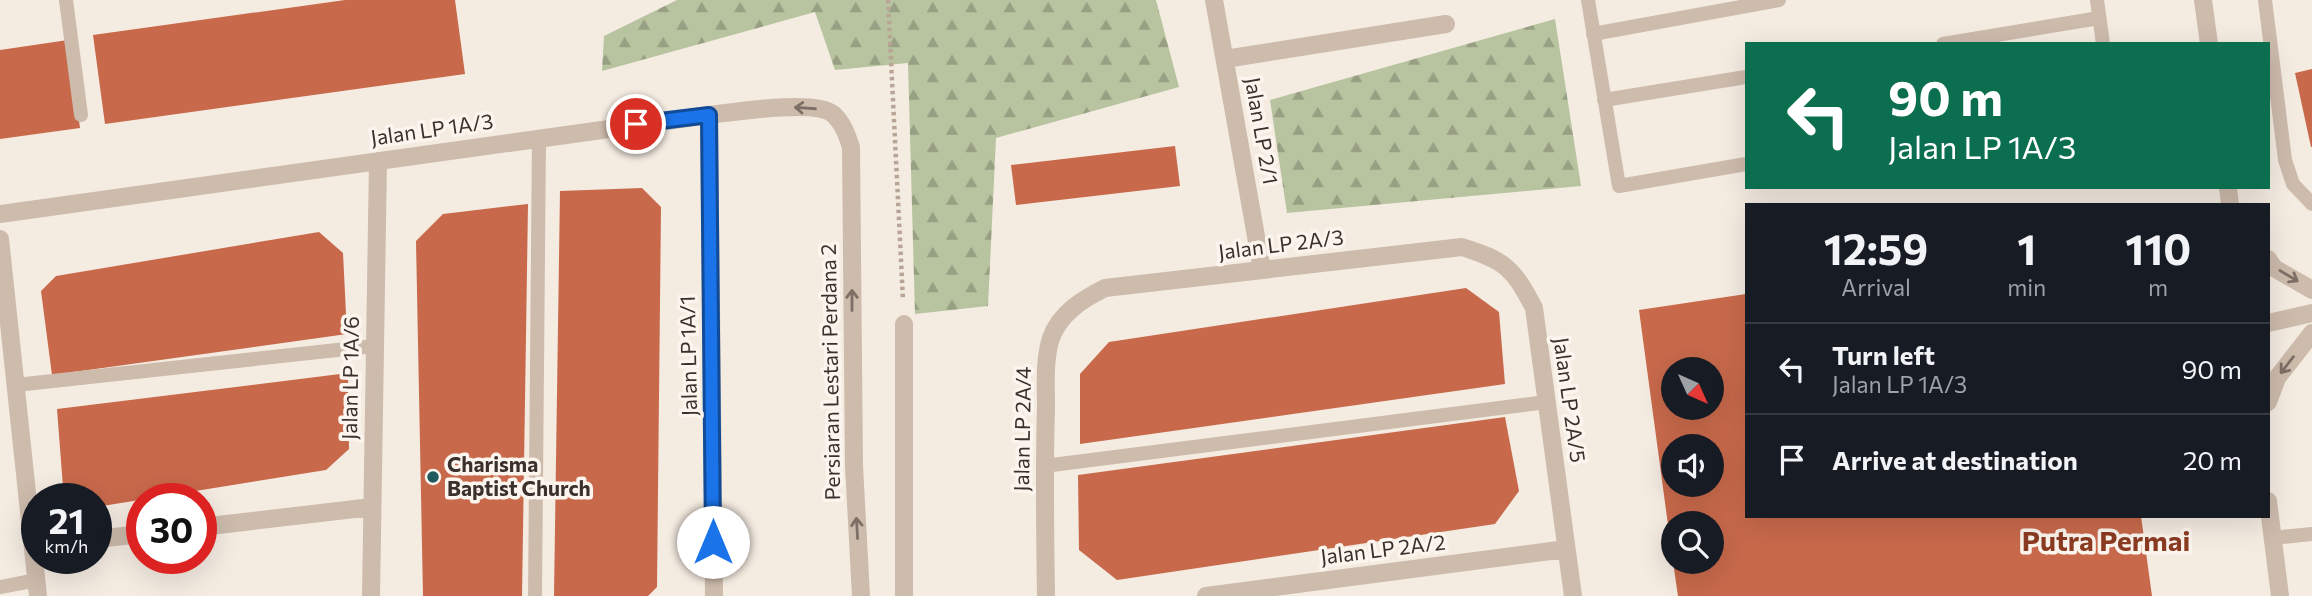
<!DOCTYPE html>
<style>
body{margin:0;font-family:Commissioner,sans-serif;background:#242831;color:#f1f3f6;height:100vh;display:flex;flex-direction:column;font-size:26px;white-space:nowrap}
*{box-sizing:border-box;margin:0}
p{font-size:23px;color:#9ea1a6}
.icon{flex:none;width:38px;height:38px;fill:none;stroke:currentColor;stroke-width:2;stroke-linecap:round;stroke-linejoin:round}
.map{position:relative;flex:1;overflow:hidden}
.drawer{position:absolute;left:1745px;top:203px;width:525px;height:315px;display:flex;flex-direction:column;background:#171b24;border-radius:0px;box-shadow:0 7px 28px #0002}
.drawer>*{flex:none}
.guide{position:absolute;left:1745px;top:42px;width:525px;height:147px;border-radius:0px;box-shadow:0 7px 28px #0002;background:#0b6e4f;color:#fff;overflow:hidden}
.needle{width:46px;rotate:135deg}
.tools{position:absolute;left:1661px;top:357px;display:grid;gap:14px}
.tools a{display:grid;place-items:center;width:63px;height:63px;border-radius:50%;background:#171b24;box-shadow:0 7px 28px #0002;font-size:35px}
.speed{position:absolute;left:21px;top:483px;display:flex;gap:14px;font-size:35px;font-weight:700;text-align:center}
.speed>*{display:grid;place-content:center;width:91px;height:91px;border-radius:50%;background:#171b24;box-shadow:0 7px 28px #0002;line-height:1}
.speed small{font-size:18px;font-weight:400}
.speed .limit{border:10px solid #d22;background:#fff;color:#111}
.pin{position:absolute;display:grid;place-items:center;width:60px;height:60px;color:#fff;margin:-30px;border:4px solid #fff;border-radius:50%;box-shadow:0 2px 7px #0007}
.me{position:absolute;width:77px;margin:-38px;rotate:0deg;stroke-linejoin:round;filter:drop-shadow(0 0 5px #0008)}
.turn{display:flex;align-items:center;gap:24px;height:147px;padding:0 28px;font-size:32px}
.turn .icon{width:91px;height:91px;stroke-width:2.5}
.turn b{display:block;font-size:49px;line-height:60px}
.eta{display:flex;justify-content:space-evenly;align-items:center;height:119px;text-align:center}
.eta b{font-size:42px;font-weight:700;line-height:49px}
ul{padding:0;list-style:none}
li{display:flex;align-items:center;gap:21px;height:91px;padding:0 28px;border-top:2px solid #363941}
li div{flex:1}
li b{display:block;font-size:26px}
li em{font-style:normal}
.map>svg:first-child{display:block}
.forest{fill:url(#forest-firs)}
.building{fill:#c8694b;fill-rule:evenodd}
.lines{fill:none;stroke-linecap:round;stroke-linejoin:round}
.path{stroke:#b9a596;stroke-width:4.5;stroke-dasharray:3.5 3.5;stroke-linecap:butt}
.service{stroke:#cdbbac;stroke-width:14}
.minor{stroke:#cdbbac;stroke-width:18}
.oneway{stroke:#7d6f65}
.route-casing{stroke:#114b97;stroke-width:18}
.route{stroke:#1a73e8;stroke-width:12}
.poi-dot{fill:#1f5a5e;stroke:#fbf5ee;stroke-width:2.5}
.labels{text-anchor:middle;stroke-width:7;stroke-linejoin:round;paint-order:stroke}
.street-label{font-size:21px;fill:#3b302b;stroke:#fbf5ee}
.poi-label{font-size:21px;font-weight:bold;fill:#3b302b;stroke:#fbf5ee;text-anchor:start}
.district-label{font-size:28px;font-weight:bold;fill:#8c3b22;stroke:#fbf5ee}
</style>
<div class="map">
<svg width="2312" height="596" viewBox="0 0 2312 596">
<defs>
<pattern id="forest-firs" width="22" height="20" patternUnits="userSpaceOnUse" patternTransform="scale(1.75)"><rect width="22" height="20" fill="#b8c4a0"/><path d="M5 1l3.5 6h-7zM16 11l3.5 6h-7z" fill="#97a083"/></pattern>
</defs>
<rect width="100%" height="100%" fill="#f4ebe1"/>
<path class="forest" d="M 677,0 L 1156,0 L 1179,87 L 996,138 L 988,306 L 915,314 L 908,63 L 835,70 L 815,12 L 602,71 L 604,36 Z
M 1555,19 L 1581,186 L 1287,213 L 1270,100 Z"/>
<path class="building" d="M 345,0 L 455,0 L 465,74 L 105,124 L 93,35 Z
M 68,40 L 80,128 L 0,139 L 0,50 Z
M 2312,69 L 2312,147 L 2311,147 L 2295,73 Z
M 1175,146 L 1180,186 L 1016,205 L 1011,165 Z
M 642,188 L 661,207 L 657,587 L 648,596 L 554,596 L 560,191 Z
M 528,204 L 522,596 L 423,596 L 416,241 L 443,214 Z
M 319,232 L 343,253 L 347,334 L 52,375 L 41,291 L 56,276 Z
M 1466,288 L 1499,312 L 1505,384 L 1080,444 L 1080,374 L 1109,342 Z
M 1746,294 L 1746,516 L 2141,516 L 2152,596 L 1678,596 L 1673,562 L 1712,562 L 1712,523 L 1673,523 L 1671,547 L 1639,310 ZM 1673,369 L 1712,369 L 1712,408 L 1673,408 ZM 1673,446 L 1712,446 L 1712,485 L 1673,485 Z
M 348,373 L 349,449 L 326,470 L 96,507 L 96,499 L 77,499 L 63,487 L 57,409 Z
M 1505,417 L 1519,491 L 1495,524 L 1117,580 L 1079,550 L 1078,475 Z"/>
<g class="lines">
<path class="path" d="M 888,0 L 903,300"/>
<path class="service" d="M 66,0 L 81,115
M 1588,0 L 1619,186 L 1746,164
M 2097,0 L 2103,44
M 2265,0 L 2285,160 L 2293,184 L 2312,204
M 1593,34 L 1779,0
M 1943,44 L 2099,18
M 1604,100 L 1746,77
M 16,385 L 374,346
M 1044,466 L 1547,402
M 2272,538 L 2312,534
M 0,587 L 37,580
M 535,596 L 539,137"/>
<path class="minor" d="M 1214,0 L 1262,270
M 2203,0 L 2209,44
M 1225,59 L 1446,24
M 709,115 L 714,596
M 2228,187 L 2230,205
M 0,214 L 709,115 C 735,112 815,99 833,114 C 843,123 847,135 851,147 L 854,466 L 861,596
M 0,239 L 38,596
M 2268,259 L 2274,268 L 2312,290
M 2268,323 L 2312,313
M 904,324 L 904,596
M 2268,402 L 2277,378 L 2312,333
M 2268,501 L 2280,596
M 201,527 L 372,507
M 96,539 L 142,534
M 371,596 L 378,161
M 1046,596 C 1045,533 1044,470 1046,408 C 1046,385 1044,360 1051,338 C 1060,313 1083,299 1105,288 L 1462,247 C 1506,261 1513,268 1534,308 L 1573,596
M 1206,596 L 1566,549"/>
</g>
<defs><path id="oneway-shaft" d="M-6 0H5M1.5-3L5.5 0L1.5 3" fill="none" stroke-width="1.6" stroke-linecap="round" stroke-linejoin="round" transform="scale(1.75)"/></defs>
<g class="oneway">
<use href="#oneway-shaft" transform="translate(805 108) rotate(-176)"/>
<use href="#oneway-shaft" transform="translate(2289 276) rotate(31)"/>
<use href="#oneway-shaft" transform="translate(852 300) rotate(-90)"/>
<use href="#oneway-shaft" transform="translate(2287 365) rotate(128)"/>
<use href="#oneway-shaft" transform="translate(857 528) rotate(-93)"/>
</g>
<g class="lines">
<g class="route-casing">
<path id="route" d="M 636,124 L 709,115 L 713,542"/>
</g>
<use href="#route" class="route"/>
</g>
<circle class="poi-dot" cx="433" cy="477" r="7"/>
<g class="labels">
<g class="street-label">
<text transform="translate(432 130) rotate(-8)" y="7">Jalan LP 1A/3</text>
<text transform="translate(1261 131) rotate(80)" y="7">Jalan LP 2/1</text>
<text transform="translate(1281 245) rotate(-7)" y="7">Jalan LP 2A/3</text>
<text transform="translate(689 356) rotate(-91)" y="7">Jalan LP 1A/1</text>
<text transform="translate(831 372) rotate(-91)" y="7">Persiaran Lestari Perdana 2</text>
<text transform="translate(351 378) rotate(-89)" y="7">Jalan LP 1A/6</text>
<text transform="translate(1569 400) rotate(82)" y="7">Jalan LP 2A/5</text>
<text transform="translate(1023 429) rotate(-89)" y="7">Jalan LP 2A/4</text>
<text transform="translate(1383 550) rotate(-7)" y="7">Jalan LP 2A/2</text>
</g>
<g class="poi-label">
<text x="447" y="472">Charisma<tspan x="447" dy="24">Baptist Church</tspan></text>
</g>
<g class="district-label">
<text x="2106" y="551">Putra Permai</text>
</g>
</g>
</svg>
<div class="tools">
<a><svg class="needle" viewBox="-14 -14 28 28"><path d="M0-13l5 13h-10z" fill="#e53935"/><path d="M0 13l5-13h-10z" fill="#9ea1a6"/></svg></a>
<a><svg class="icon" aria-label="sound" viewBox="0 0 24 24"><path d="M4 9h4l5-4v14l-5-4H4zM17 9q2 3 0 6"/></svg></a>
<a><svg class="icon" aria-label="search" viewBox="0 0 24 24"><circle cx="10" cy="10" r="6"/><path d="M15 15l6 6"/></svg></a>
</div>
<div class="speed"><div>21<small>km/h</small></div><div class="limit">30</div></div>
<div class="pin" style="left:636px;top:124px;background:#d93025"><svg class="icon" aria-label="arrive" viewBox="0 0 24 24"><path d="M6 21V4h12l-3 4 3 4H6"/></svg></div>
<svg class="me" style="left:713px;top:542px" viewBox="-20 -20 40 40"><circle r="19" fill="#fff"/><path d="M0-13L10 11 0 6-10 11z" fill="#1a73e8"/></svg>
<div class="guide">
<div class="turn"><svg class="icon" aria-label="left" viewBox="0 0 24 24"><path d="M17 20v-9H6M10 6l-5 5 5 5"/></svg><div><b>90 m</b>Jalan LP 1A/3</div></div>
</div>
<section class="drawer">
<div class="eta">
<div><b>12:59</b><p>Arrival</p></div>
<div><b>1</b><p>min</p></div>
<div><b>110</b><p>m</p></div>
</div>
<ul>
<li><svg class="icon" aria-label="left" viewBox="0 0 24 24"><path d="M17 20v-9H6M10 6l-5 5 5 5"/></svg><div><b>Turn left</b><p>Jalan LP 1A/3</p></div><em>90 m</em></li>
<li><svg class="icon" aria-label="arrive" viewBox="0 0 24 24"><path d="M6 21V4h12l-3 4 3 4H6"/></svg><div><b>Arrive at destination</b></div><em>20 m</em></li>
</ul>
</section>
</div>
